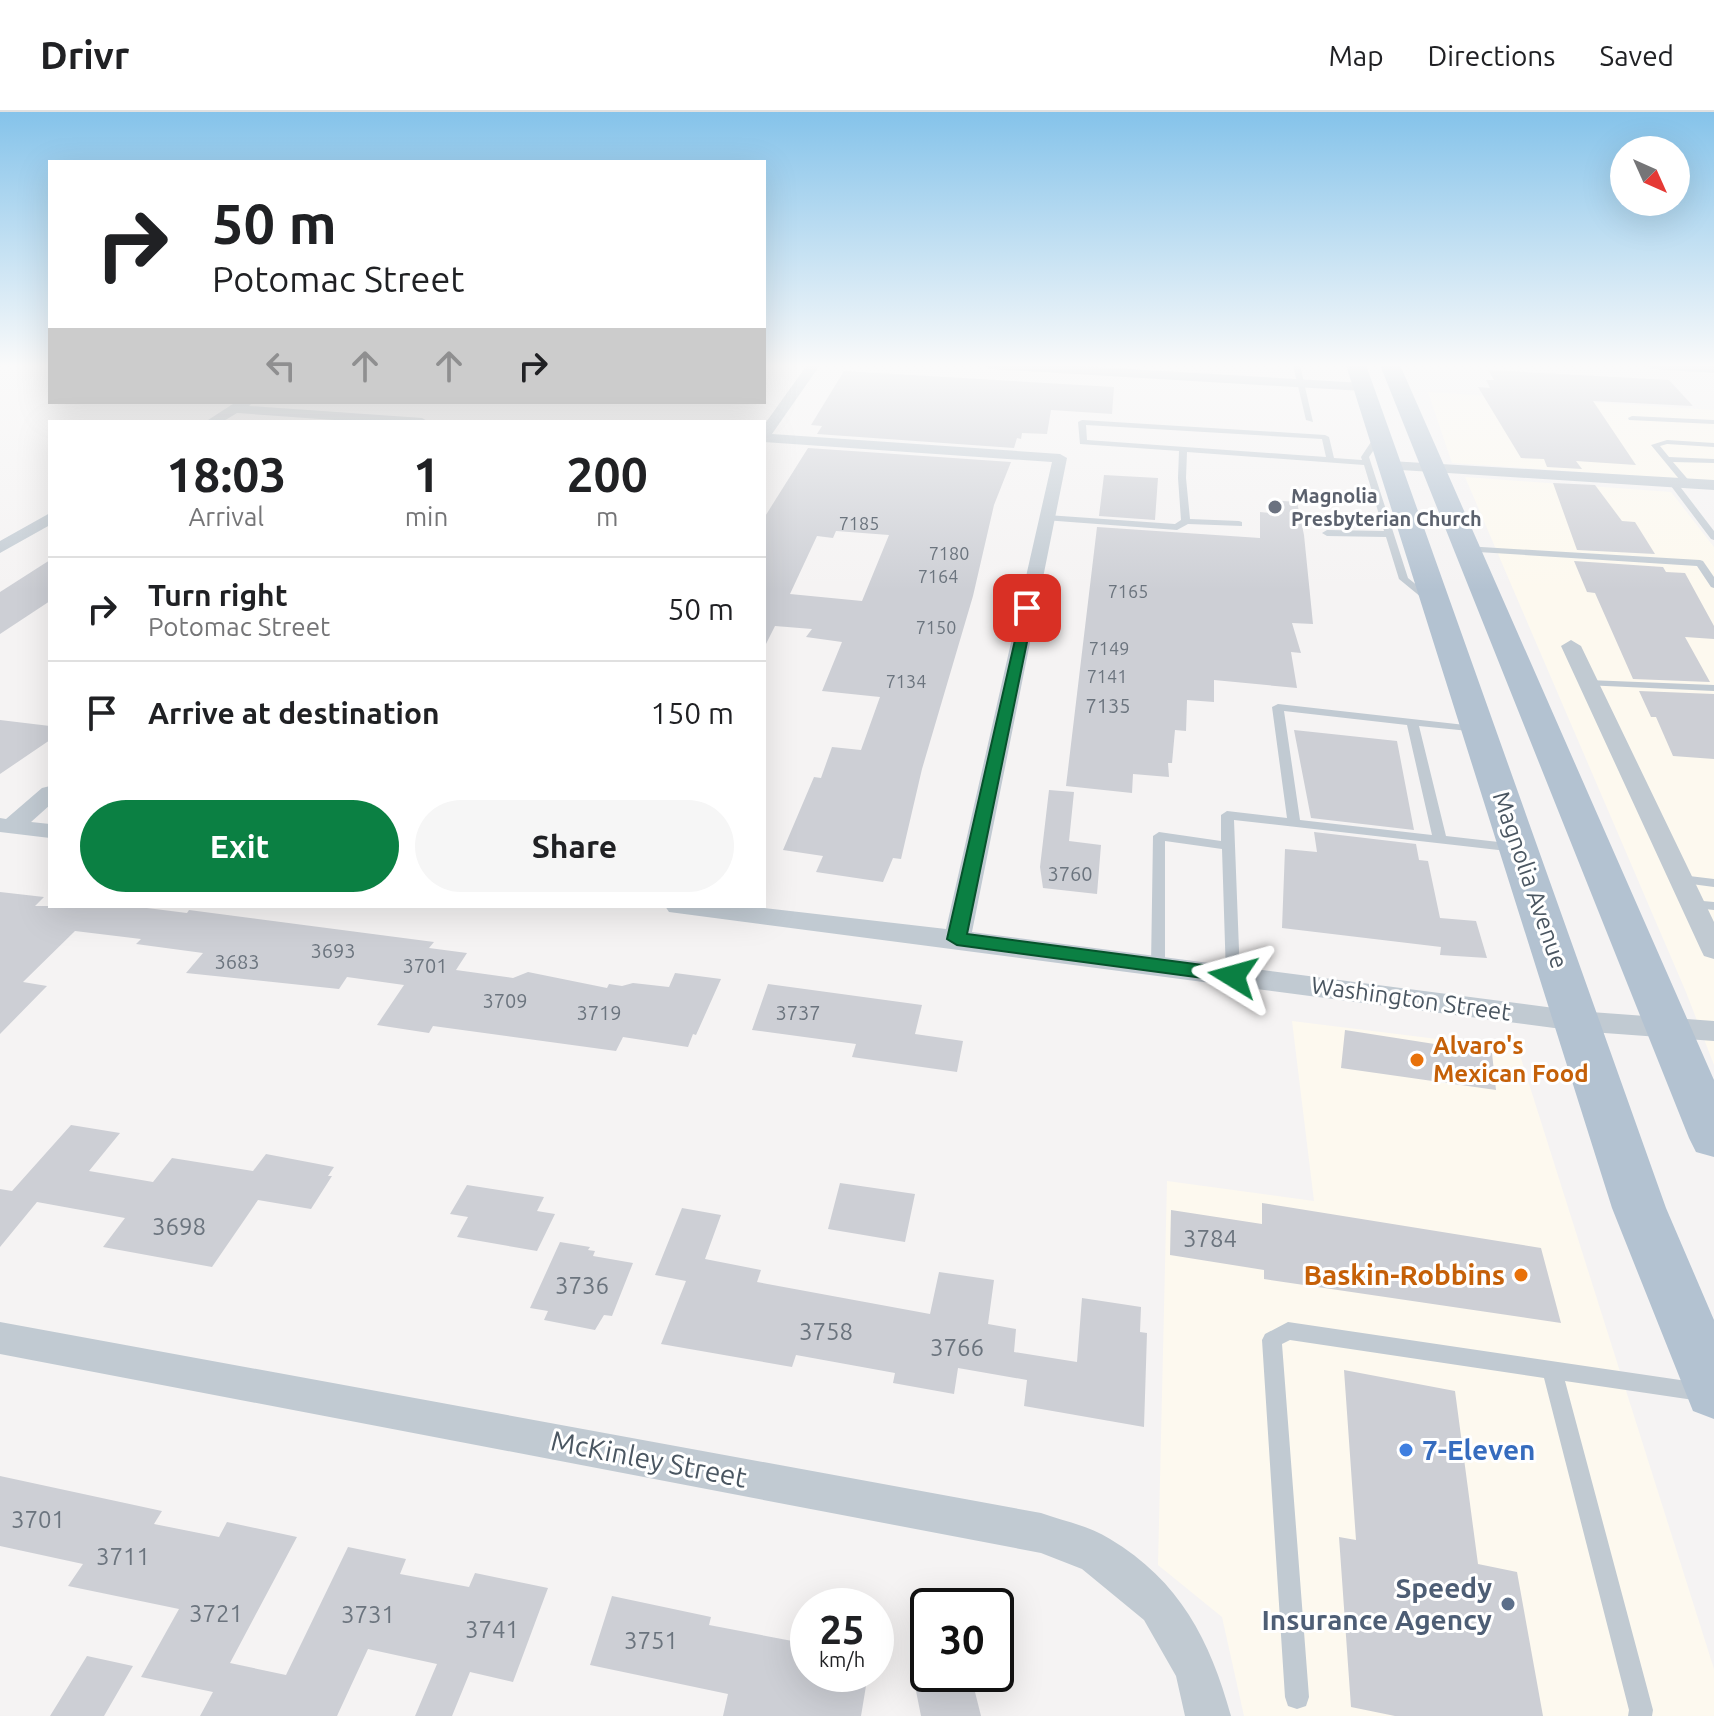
<!DOCTYPE html>
<style>
body{margin:0;font-family:Ubuntu,sans-serif;background:#f6f6f6;color:#202124;height:100vh;display:flex;flex-direction:column;font-size:30px;white-space:nowrap}
*{box-sizing:border-box;margin:0}
p{font-size:26px;color:#757577}
.icon{flex:none;width:44px;height:44px;fill:none;stroke:currentColor;stroke-width:2;stroke-linecap:round;stroke-linejoin:round}
.map{position:relative;flex:1;overflow:hidden}
.details{position:absolute;left:48px;top:308px;width:718px;height:488px;display:flex;flex-direction:column;background:#fff;border-radius:0px;box-shadow:0 8px 32px #0002}
.details>*{flex:none}
.hud{position:absolute;left:48px;top:48px;width:718px;height:244px;border-radius:0px;box-shadow:0 8px 32px #0002;background:#fff;color:#202124;overflow:hidden}
.needle{width:52px;rotate:135deg}
.controls{position:absolute;left:1610px;top:24px;display:grid;gap:16px}
.controls a{display:grid;place-items:center;width:80px;height:80px;border-radius:50%;background:#fff;box-shadow:0 8px 32px #0002;font-size:40px}
.speed{position:absolute;left:790px;top:1476px;display:flex;gap:16px;font-size:40px;font-weight:700;text-align:center}
.speed>*{display:grid;place-content:center;width:104px;height:104px;border-radius:50%;background:#fff;box-shadow:0 8px 32px #0002;line-height:1}
.speed small{font-size:20px;font-weight:400}
.speed .limit{border:4px solid #111;border-radius:12px;background:#fff;color:#111}
.pin{position:absolute;display:grid;place-items:center;width:68px;height:68px;color:#fff;margin:-34px;border-radius:16px;box-shadow:0 4px 12px #0006}
.me{position:absolute;width:88px;margin:-44px;rotate:278deg;stroke-linejoin:round;filter:drop-shadow(0 0 6px #0008)}
.turn{display:flex;align-items:center;gap:28px;height:168px;padding:0 32px;font-size:36px}
.turn .icon{width:104px;height:104px;stroke-width:2.5}
.turn b{display:block;font-size:56px;line-height:68px}
.lanes{display:flex;align-items:center;height:76px;padding:0 32px;background:#0003;justify-content:center;gap:40px;direction:ltr}
.lanes .off{opacity:.35}
.eta{display:flex;justify-content:space-evenly;align-items:center;height:136px;text-align:center}
.eta b{font-size:48px;font-weight:600;line-height:56px}
.button{display:flex;gap:16px;margin-top:auto;padding:16px 32px}
.button a{flex:1;height:92px;border-radius:48px;background:#0b8043;color:#fff;font-size:32px;font-weight:600;line-height:92px;text-align:center}
.button a+a{background:#f6f6f6;color:#202124}
ul{padding:0;list-style:none}
li{display:flex;align-items:center;gap:24px;height:104px;padding:0 32px;border-top:2px solid #e0e0e0}
li div{flex:1}
li b{display:block;font-size:30px}
li em{font-style:normal}
header{display:flex;align-items:center;gap:48px;box-sizing:border-box;height:112px;padding:0 40px;background:#fff;border-bottom:2px solid #e0e0e0}
header strong{font-size:38px}
nav{display:flex;gap:44px;margin-inline-start:auto;font-size:28px}
.map>svg:first-child{display:block}
.commercial{fill:#fdf9ef}
.building{fill:#cdcfd5;fill-rule:evenodd}
.lines{fill:none;stroke-linecap:round;stroke-linejoin:round}
.lane{fill:#c1cad2;fill-rule:evenodd}
.street{fill:#c1cad2;fill-rule:evenodd}
.primary{fill:#b3c2d1;fill-rule:evenodd}
.route{fill:#0b8043;stroke:#07532c;stroke-width:2}
.worship-dot{fill:#6b7280;stroke:#fff;stroke-width:3}
.food-dot{fill:#e8710a;stroke:#fff;stroke-width:3}
.shop-dot{fill:#3f7fe0;stroke:#fff;stroke-width:3}
.service-dot{fill:#5c6f8a;stroke:#fff;stroke-width:3}
.labels{text-anchor:middle;stroke-width:6;stroke-linejoin:round;paint-order:stroke}
.far-number-label{font-size:18px;fill:#6b747e}
.far-worship-label{font-size:20px;font-weight:bold;fill:#5b616d;stroke:#fff;text-anchor:start}
.number-label{font-size:20px;fill:#6b747e}
.street-label{font-size:24px;fill:#4a5661;stroke:#fff}
.food-label{font-size:24px;font-weight:bold;fill:#c56008;stroke:#fff;text-anchor:start}
.near-number-label{font-size:24px;fill:#6b747e}
.near-food-label{font-size:28px;font-weight:bold;fill:#c56008;stroke:#fff;text-anchor:end}
.near-shop-label{font-size:28px;font-weight:bold;fill:#366cbe;stroke:#fff;text-anchor:start}
.near-street-label{font-size:28px;fill:#4a5661;stroke:#fff}
.near-service-label{font-size:28px;font-weight:bold;fill:#4e5e75;stroke:#fff;text-anchor:end}
</style>
<header>
<strong>Drivr</strong>
<nav><a>Map</a><a>Directions</a><a>Saved</a></nav>
</header>
<div class="map">
<svg width="1714" height="1604" viewBox="0 0 1714 1604">
<rect width="100%" height="100%" fill="#f5f3f3"/>
<path class="commercial" d="M 1428,280 L 1714,298 L 1714,369 L 1452,351 Z
M 1465,365 L 1671,380 L 1714,435 L 1714,953 L 1686,880 Z
M 1292,909 L 1518,937 L 1714,1557 L 1714,1604 L 1244,1604 L 1222,1505 L 1158,1453 L 1167,1069 L 1314,1089 Z"/>
<path class="building" d="M 1488,258 L 1669,268 L 1693,294 L 1593,289 L 1636,353 L 1576,349 L 1582,357 L 1547,355 L 1544,347 L 1521,346 L 1478,275 L 1490,276 L 1486,268 L 1494,268 Z
M 844,259 L 1114,275 L 1112,302 L 1051,298 L 1047,322 L 1022,321 L 1021,327 L 1017,326 L 1014,336 L 817,322 L 822,314 L 811,313 Z
M 808,336 L 1011,350 L 994,393 L 973,484 L 922,657 L 901,747 L 893,746 L 883,770 L 816,760 L 823,744 L 783,738 L 814,665 L 821,666 L 832,635 L 861,638 L 880,585 L 822,579 L 842,530 L 806,525 L 812,517 L 775,514 L 764,536 L 764,406 ZM 836,419 L 889,423 L 862,489 L 790,482 L 817,424 L 833,426 Z
M 1104,363 L 1158,366 L 1155,408 L 1099,404 Z
M 1553,371 L 1595,373 L 1622,409 L 1635,410 L 1655,442 L 1577,438 Z
M 1269,388 L 1297,390 L 1304,423 L 1313,512 L 1292,511 L 1301,541 L 1291,540 L 1297,576 L 1214,568 L 1214,590 L 1187,588 L 1186,619 L 1175,618 L 1172,651 L 1168,651 L 1169,665 L 1133,662 L 1132,681 L 1066,674 L 1097,415 L 1260,426 L 1260,400 L 1270,401 Z
M 50,448 L 50,489 L 0,522 L 0,480 Z
M 1574,449 L 1663,455 L 1666,460 L 1685,461 L 1714,514 L 1714,527 L 1685,525 L 1710,570 L 1633,567 L 1595,481 L 1587,480 Z
M 1639,579 L 1714,582 L 1714,647 L 1673,644 L 1656,605 L 1651,605 Z
M 0,608 L 50,614 L 50,628 L 0,662 Z
M 1294,618 L 1397,629 L 1414,718 L 1311,706 Z
M 1049,678 L 1074,680 L 1069,729 L 1101,733 L 1097,782 L 1043,776 L 1040,755 Z
M 1314,720 L 1416,732 L 1419,748 L 1428,749 L 1440,806 L 1476,809 L 1487,846 L 1440,843 L 1441,835 L 1282,816 L 1285,737 L 1317,740 Z
M 0,780 L 44,785 L 35,794 L 131,794 L 187,801 L 189,798 L 434,830 L 429,836 L 467,841 L 456,858 L 513,866 L 528,860 L 607,876 L 609,872 L 622,874 L 633,871 L 669,875 L 675,861 L 721,867 L 696,923 L 693,922 L 688,935 L 623,925 L 616,939 L 433,914 L 429,921 L 377,913 L 404,873 L 347,865 L 339,877 L 186,861 L 203,841 L 136,832 L 141,827 L 75,819 L 23,870 L 47,874 L 0,922 Z
M 768,872 L 922,893 L 915,922 L 963,929 L 957,960 L 852,945 L 856,932 L 752,918 Z
M 1345,918 L 1492,941 L 1496,978 L 1341,956 Z
M 71,1013 L 120,1021 L 89,1059 L 153,1070 L 172,1046 L 253,1059 L 266,1042 L 334,1055 L 328,1064 L 332,1064 L 311,1097 L 258,1088 L 212,1155 L 103,1135 L 125,1106 L 37,1090 L 0,1135 L 0,1077 L 12,1079 Z
M 840,1071 L 915,1082 L 905,1130 L 828,1117 Z
M 467,1073 L 544,1085 L 537,1099 L 555,1102 L 537,1139 L 457,1125 L 468,1105 L 450,1102 Z
M 1262,1091 L 1541,1136 L 1561,1211 L 1264,1167 L 1264,1158 L 1170,1143 L 1171,1098 L 1262,1112 Z
M 682,1096 L 721,1103 L 705,1147 L 761,1158 L 757,1170 L 930,1202 L 939,1160 L 994,1168 L 988,1212 L 1016,1217 L 1014,1240 L 1077,1250 L 1082,1186 L 1141,1195 L 1140,1220 L 1147,1221 L 1144,1315 L 1024,1294 L 1027,1268 L 958,1256 L 954,1282 L 893,1271 L 895,1261 L 796,1243 L 792,1255 L 661,1232 L 686,1169 L 655,1163 Z
M 560,1130 L 590,1135 L 588,1138 L 595,1139 L 593,1144 L 633,1151 L 612,1204 L 604,1203 L 595,1218 L 544,1208 L 548,1199 L 530,1196 Z
M 1344,1258 L 1455,1279 L 1478,1452 L 1517,1460 L 1543,1604 L 1395,1604 L 1351,1595 L 1339,1425 L 1356,1428 Z
M 0,1364 L 162,1399 L 154,1412 L 219,1425 L 227,1410 L 297,1425 L 230,1551 L 286,1563 L 348,1435 L 406,1447 L 400,1462 L 469,1475 L 475,1461 L 548,1476 L 513,1570 L 470,1560 L 452,1604 L 415,1604 L 437,1552 L 368,1537 L 337,1604 L 200,1604 L 213,1580 L 141,1565 L 179,1497 L 68,1474 L 83,1452 L 0,1434 Z
M 612,1484 L 711,1505 L 709,1513 L 808,1532 L 808,1562 L 868,1562 L 861,1604 L 723,1604 L 728,1582 L 590,1553 Z
M 87,1544 L 133,1554 L 104,1604 L 50,1604 Z
M 972,1568 L 981,1604 L 921,1604 L 916,1579 Z"/>
<g class="lines">
<path class="lane" d="M 1293,253 L 1300,253 L 1313,310 L 1306,308 Z
M 1632,304 L 1714,308 L 1714,312 L 1629,308 L 1628,306 Z
M 1082,308 L 1325,323 L 1329,325 L 1334,346 L 1362,348 L 1361,345 L 1377,321 L 1383,321 L 1384,323 L 1369,345 L 1408,466 L 1435,488 L 1427,490 L 1399,467 L 1386,425 L 1327,424 L 1322,421 L 1327,418 L 1384,419 L 1364,353 L 1187,340 L 1186,366 L 1190,407 L 1239,409 L 1242,410 L 1242,414 L 1188,412 L 1177,418 L 1044,408 L 1044,404 L 1047,403 L 1175,412 L 1181,408 L 1178,366 L 1179,339 L 1080,332 L 1078,310 ZM 1086,313 L 1322,327 L 1326,345 L 1087,328 Z
M 1667,328 L 1714,331 L 1714,335 L 1667,332 L 1660,334 L 1669,345 L 1714,347 L 1714,351 L 1673,350 L 1691,371 L 1684,373 L 1651,333 Z
M 1672,367 L 1675,368 L 1714,419 L 1714,428 L 1711,427 L 1668,370 Z
M 1465,434 L 1700,448 L 1703,449 L 1714,465 L 1714,476 L 1711,475 L 1697,454 L 1462,439 L 1460,437 Z
M 1588,568 L 1714,573 L 1714,579 L 1584,573 L 1584,569 Z
M 1278,592 L 1483,615 L 1485,617 L 1479,620 L 1419,614 L 1446,724 L 1516,732 L 1523,736 L 1516,740 L 1234,708 L 1240,864 L 1233,869 L 1226,864 L 1222,737 L 1165,729 L 1165,854 L 1163,857 L 1153,857 L 1151,854 L 1153,724 L 1159,720 L 1221,729 L 1221,703 L 1227,699 L 1287,706 L 1272,595 ZM 1284,599 L 1407,613 L 1432,723 L 1300,708 Z
M 1681,763 L 1714,767 L 1714,775 L 1676,770 L 1674,767 Z
M 1692,788 L 1714,790 L 1714,798 L 1687,795 L 1685,792 Z
M 1288,1210 L 1714,1273 L 1714,1291 L 1565,1269 L 1653,1598 L 1652,1604 L 1628,1604 L 1629,1598 L 1544,1266 L 1290,1228 L 1282,1232 L 1309,1585 L 1306,1594 L 1297,1597 L 1288,1594 L 1285,1585 L 1262,1228 L 1265,1222 Z"/>
<path class="street" d="M 807,253 L 820,253 L 772,322 L 1060,342 L 1067,346 L 972,820 L 1577,899 L 1714,909 L 1714,929 L 1577,919 L 669,800 L 665,794 L 747,794 L 946,817 L 1052,350 L 764,330 L 764,313 Z
M 984,253 L 1062,253 L 1363,271 L 1370,275 L 1363,279 L 990,257 Z
M 1646,253 L 1714,253 L 1714,261 L 1652,257 Z
M 236,290 L 253,290 L 249,294 L 422,306 L 429,310 L 362,310 L 237,301 L 222,310 L 205,310 Z
M 1390,349 L 1714,368 L 1714,378 L 1385,357 L 1382,354 Z
M 50,401 L 50,413 L 0,441 L 0,429 Z
M 1571,528 L 1581,534 L 1714,810 L 1714,847 L 1704,844 L 1701,838 L 1561,534 Z
M 50,674 L 50,693 L 31,710 L 50,712 L 50,726 L 0,720 L 0,706 L 6,707 L 42,676 Z
M 0,1210 L 1041,1401 C 1063,1409 1090,1414 1110,1427 C 1180,1469 1210,1528 1231,1604 L 1185,1604 L 1176,1564 L 1144,1508 L 1082,1457 L 1041,1441 L 0,1242 Z"/>
<path class="primary" d="M 1346,253 L 1366,253 L 1666,1096 L 1714,1208 L 1714,1307 L 1693,1299 L 1612,1096 Z
M 1380,253 L 1400,253 L 1714,968 L 1714,1045 L 1696,1040 L 1689,1026 Z"/>
</g>
<linearGradient id="sky" x2="0" y2="1"><stop stop-color="#85c3ea"/><stop offset="0.53" stop-color="#fafafa"/><stop offset="1" stop-color="#fafafa" stop-opacity="0"/></linearGradient>
<rect width="1714" height="478" fill="url(#sky)"/>
<path class="route" d="M 1023,493 L 1034,496 L 967,822 L 1233,857 L 1240,859 L 1242,864 L 1240,868 L 1233,870 L 957,833 L 947,827 Z"/>
<circle class="worship-dot" cx="1275" cy="395" r="8"/>
<g class="food-dot">
<circle cx="1417" cy="948" r="8"/>
<circle cx="1521" cy="1163" r="8"/>
</g>
<circle class="shop-dot" cx="1406" cy="1338" r="8"/>
<circle class="service-dot" cx="1508" cy="1492" r="8"/>
<g class="labels">
<g class="far-number-label">
<text x="859" y="418">7185</text>
<text x="949" y="448">7180</text>
<text x="938" y="471">7164</text>
<text x="1128" y="486">7165</text>
<text x="936" y="522">7150</text>
<text x="1109" y="543">7149</text>
<text x="1107" y="571">7141</text>
<text x="906" y="576">7134</text>
</g>
<g class="far-worship-label">
<text x="1291" y="391">Magnolia<tspan x="1291" dy="23">Presbyterian Church</tspan></text>
</g>
<g class="number-label">
<text x="1108" y="601">7135</text>
<text x="1070" y="769">3760</text>
<text x="333" y="846">3693</text>
<text x="237" y="857">3683</text>
<text x="425" y="861">3701</text>
<text x="505" y="896">3709</text>
<text x="599" y="908">3719</text>
<text x="798" y="908">3737</text>
</g>
<g class="street-label">
<text transform="translate(1530 768) rotate(71)" y="8">Magnolia Avenue</text>
<text transform="translate(1411 887) rotate(8)" y="8">Washington Street</text>
</g>
<g class="food-label">
<text x="1433" y="942">Alvaro's<tspan x="1433" dy="28">Mexican Food</tspan></text>
</g>
<g class="near-number-label">
<text x="179" y="1123">3698</text>
<text x="1210" y="1135">3784</text>
<text x="582" y="1182">3736</text>
<text x="826" y="1228">3758</text>
<text x="957" y="1244">3766</text>
<text x="38" y="1416">3701</text>
<text x="123" y="1453">3711</text>
<text x="216" y="1510">3721</text>
<text x="368" y="1511">3731</text>
<text x="492" y="1526">3741</text>
<text x="651" y="1537">3751</text>
</g>
<g class="near-food-label">
<text x="1505" y="1173">Baskin-Robbins</text>
</g>
<g class="near-shop-label">
<text x="1422" y="1348">7-Eleven</text>
</g>
<g class="near-street-label">
<text transform="translate(649 1347) rotate(11)" y="10">McKinley Street</text>
</g>
<g class="near-service-label">
<text x="1492" y="1486">Speedy<tspan x="1492" dy="32">Insurance Agency</tspan></text>
</g>
</g>
</svg>
<div class="controls">
<a><svg class="needle" viewBox="-14 -14 28 28"><path d="M0-13l5 13h-10z" fill="#e53935"/><path d="M0 13l5-13h-10z" fill="#757577"/></svg></a>
</div>
<div class="speed"><div>25<small>km/h</small></div><div class="limit">30</div></div>
<div class="pin" style="left:1027px;top:496px;background:#d93025"><svg class="icon" aria-label="arrive" viewBox="0 0 24 24"><path d="M6 21V4h12l-3 4 3 4H6"/></svg></div>
<svg class="me" style="left:1233px;top:864px" viewBox="-20 -20 40 40"><path d="M0-17L14 15 0 8-14 15z" fill="#0b8043" stroke="#fff" stroke-width="4"/></svg>
<div class="hud">
<div class="turn"><svg class="icon" aria-label="right" viewBox="0 0 24 24"><path d="M7 20v-9h11M14 6l5 5-5 5"/></svg><div><b>50 m</b>Potomac Street</div></div>
<div class="lanes"><svg class="icon off" aria-label="left" viewBox="0 0 24 24"><path d="M17 20v-9H6M10 6l-5 5 5 5"/></svg><svg class="icon off" aria-label="ahead" viewBox="0 0 24 24"><path d="M12 20V5M6 11l6-6 6 6"/></svg><svg class="icon off" aria-label="ahead" viewBox="0 0 24 24"><path d="M12 20V5M6 11l6-6 6 6"/></svg><svg class="icon" aria-label="right" viewBox="0 0 24 24"><path d="M7 20v-9h11M14 6l5 5-5 5"/></svg></div>
</div>
<section class="details">
<div class="eta">
<div><b>18:03</b><p>Arrival</p></div>
<div><b>1</b><p>min</p></div>
<div><b>200</b><p>m</p></div>
</div>
<ul>
<li><svg class="icon" aria-label="right" viewBox="0 0 24 24"><path d="M7 20v-9h11M14 6l5 5-5 5"/></svg><div><b>Turn right</b><p>Potomac Street</p></div><em>50 m</em></li>
<li><svg class="icon" aria-label="arrive" viewBox="0 0 24 24"><path d="M6 21V4h12l-3 4 3 4H6"/></svg><div><b>Arrive at destination</b></div><em>150 m</em></li>
</ul>
<div class="button"><a>Exit</a><a>Share</a></div>
</section>
</div>
